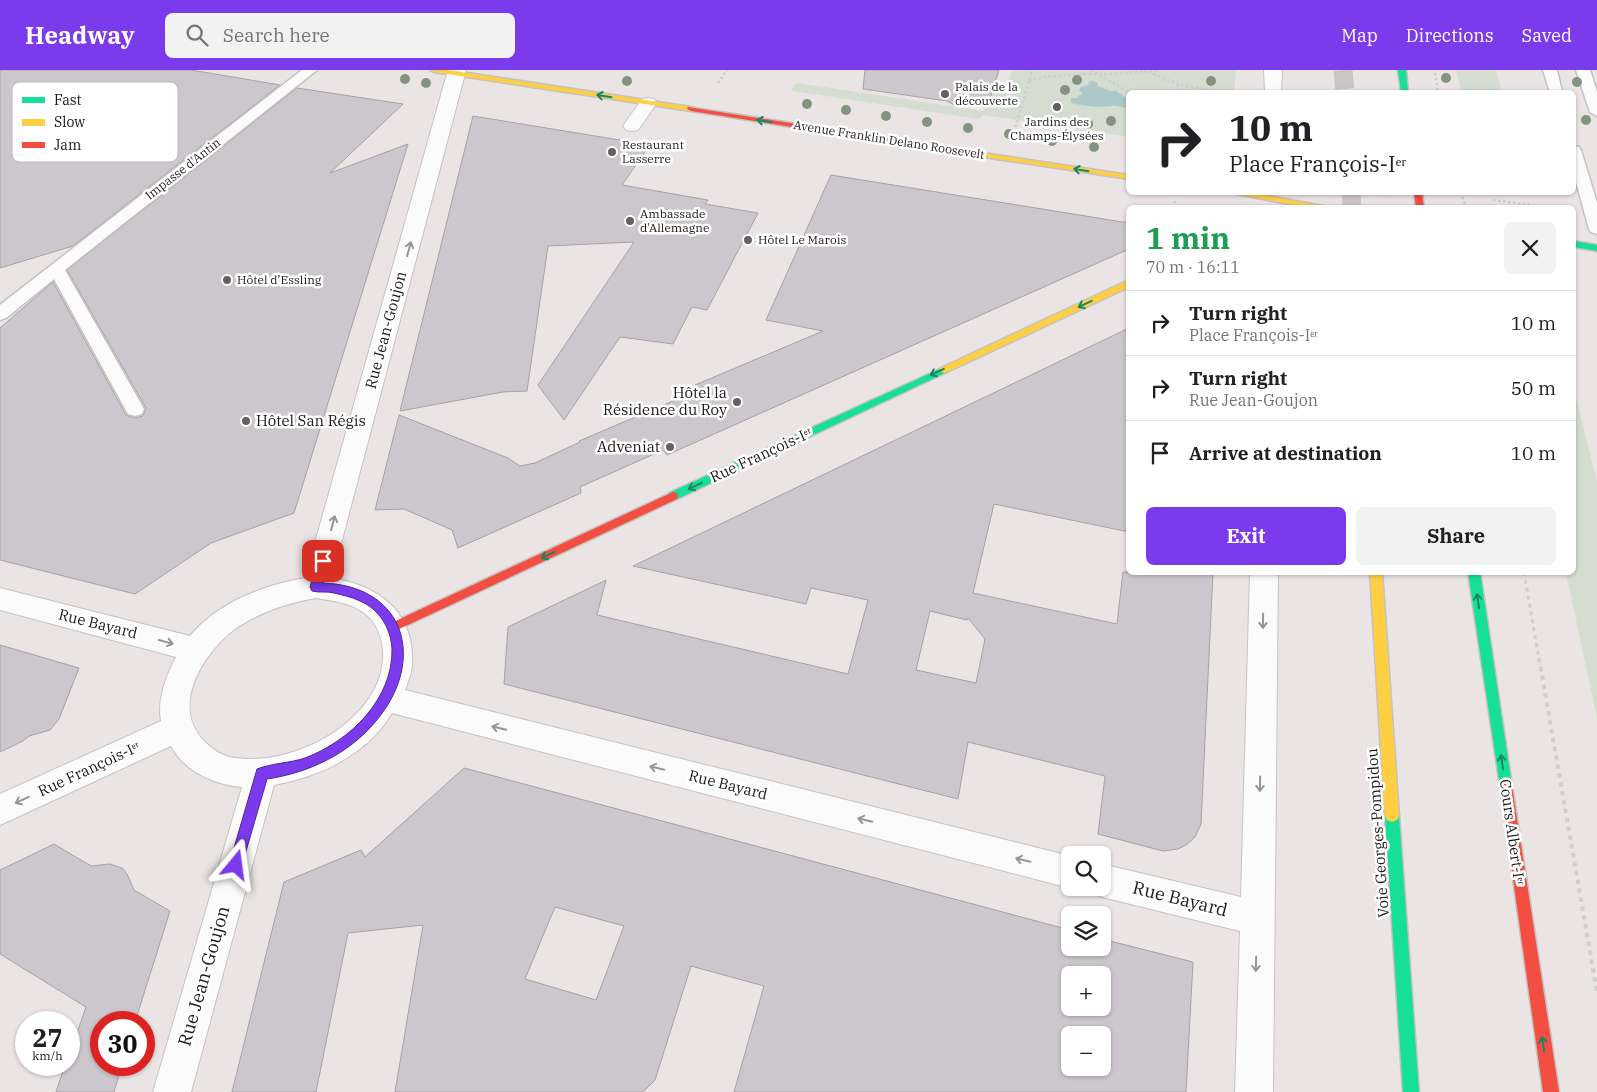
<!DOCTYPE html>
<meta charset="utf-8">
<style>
body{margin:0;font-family:"IBM Plex Serif",serif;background:#f2f2f2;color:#202124;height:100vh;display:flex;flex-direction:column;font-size:19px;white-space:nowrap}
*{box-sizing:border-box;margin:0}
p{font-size:16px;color:#757577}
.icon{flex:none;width:28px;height:28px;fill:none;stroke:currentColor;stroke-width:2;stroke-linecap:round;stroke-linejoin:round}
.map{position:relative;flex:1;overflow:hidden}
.sheet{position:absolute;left:1126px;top:135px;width:450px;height:370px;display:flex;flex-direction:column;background:#fff;border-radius:8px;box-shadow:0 1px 4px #0004}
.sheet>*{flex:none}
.top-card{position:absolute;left:1126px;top:20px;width:450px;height:105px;border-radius:8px;box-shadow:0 1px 4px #0004;background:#fff;color:#202124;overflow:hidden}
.fabs{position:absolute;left:1061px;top:776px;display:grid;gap:10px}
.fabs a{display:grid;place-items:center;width:50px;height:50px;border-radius:8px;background:#fff;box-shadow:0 1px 4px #0004;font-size:25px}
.speed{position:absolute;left:15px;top:941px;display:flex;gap:10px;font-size:25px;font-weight:700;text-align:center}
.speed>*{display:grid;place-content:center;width:65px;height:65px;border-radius:50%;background:#fff;box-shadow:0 1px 4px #0004;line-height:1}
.speed small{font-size:12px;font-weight:400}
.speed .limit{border:8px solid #d22;background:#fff;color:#111}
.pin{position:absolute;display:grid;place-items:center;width:42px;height:42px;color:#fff;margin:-21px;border-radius:10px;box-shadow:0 2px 8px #0006}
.me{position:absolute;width:55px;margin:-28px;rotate:16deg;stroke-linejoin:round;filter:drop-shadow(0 0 4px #0008)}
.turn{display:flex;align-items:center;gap:18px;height:105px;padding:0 20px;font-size:22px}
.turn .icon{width:65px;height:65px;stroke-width:2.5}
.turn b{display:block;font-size:35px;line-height:42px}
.round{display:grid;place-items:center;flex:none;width:52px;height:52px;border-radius:8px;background:#f2f2f2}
.summary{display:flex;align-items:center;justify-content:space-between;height:85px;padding:0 20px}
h1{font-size:30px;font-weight:700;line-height:38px;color:#1e9e55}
.button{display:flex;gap:10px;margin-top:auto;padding:10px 20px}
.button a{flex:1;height:58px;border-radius:8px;background:#7c3aed;color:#fff;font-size:20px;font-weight:700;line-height:58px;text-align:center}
.button a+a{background:#f2f2f2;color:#202124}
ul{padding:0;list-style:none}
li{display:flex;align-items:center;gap:15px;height:65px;padding:0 20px;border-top:1px solid #e0e0e0}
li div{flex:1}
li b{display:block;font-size:19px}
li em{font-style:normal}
header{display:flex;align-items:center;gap:30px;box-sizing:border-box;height:70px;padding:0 25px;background:#7c3aed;color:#fff}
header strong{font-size:24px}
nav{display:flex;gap:28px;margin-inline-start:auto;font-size:18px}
.search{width:350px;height:45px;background:#f2f2f2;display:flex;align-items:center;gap:12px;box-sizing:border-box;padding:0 18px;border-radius:8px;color:#757577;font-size:19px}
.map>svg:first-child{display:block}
.green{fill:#d5ddd1}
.water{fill:#acc8c8}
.building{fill:#ccc7cc;stroke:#a4a1a3;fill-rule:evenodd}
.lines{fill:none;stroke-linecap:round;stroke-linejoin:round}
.primary-tunnel{stroke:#cbc6c5;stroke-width:19;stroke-dasharray:19 10;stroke-linecap:butt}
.lane-casing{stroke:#c6c2c0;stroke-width:3}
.street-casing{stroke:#c6c2c0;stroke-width:2}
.fast-casing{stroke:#c6c2c0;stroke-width:3}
.slow-casing{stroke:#c6c2c0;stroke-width:3}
.jam-casing{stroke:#c6c2c0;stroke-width:3}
.path-far2{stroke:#cfcdcd;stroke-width:2.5;stroke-dasharray:2.5 2.5;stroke-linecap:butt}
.path-far1{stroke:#cfcdcd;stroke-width:3;stroke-dasharray:4 4;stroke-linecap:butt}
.path{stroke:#cfcdcd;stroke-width:4;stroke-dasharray:4.5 4.5;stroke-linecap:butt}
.lane{fill:#fcfbfb;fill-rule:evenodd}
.street{fill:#fcfbfb;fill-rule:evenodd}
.fast{fill:#16e098;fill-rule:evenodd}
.slow{fill:#ffcf43;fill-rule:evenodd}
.jam{fill:#f24e42;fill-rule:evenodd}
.path-bridge{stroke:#cfcdcd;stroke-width:2.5;stroke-dasharray:2.5 2.5;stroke-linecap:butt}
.tree{fill:#83947e}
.oneway{stroke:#19865e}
.oneway2{stroke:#979594}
.route{fill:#7c3aed;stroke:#51269a}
.poi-dot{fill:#64605f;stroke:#fff;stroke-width:2}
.labels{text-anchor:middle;stroke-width:5;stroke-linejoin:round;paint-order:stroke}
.far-poi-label{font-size:12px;fill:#1c1917;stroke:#fff;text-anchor:start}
.far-street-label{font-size:12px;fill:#1c1917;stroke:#fff}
.street-label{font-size:15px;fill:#1c1917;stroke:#fff}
.poi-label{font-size:15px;fill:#1c1917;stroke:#fff;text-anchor:end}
.near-street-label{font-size:18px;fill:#1c1917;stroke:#fff}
.key{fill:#fff;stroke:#bbbab9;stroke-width:1}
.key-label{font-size:14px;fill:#1c1917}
</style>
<header>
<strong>Headway</strong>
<div class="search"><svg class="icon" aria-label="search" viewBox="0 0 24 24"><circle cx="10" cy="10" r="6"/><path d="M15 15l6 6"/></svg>Search here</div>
<nav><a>Map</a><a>Directions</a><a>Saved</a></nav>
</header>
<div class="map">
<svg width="1597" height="1022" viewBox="0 0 1597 1022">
<rect width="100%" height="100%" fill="#eae5e4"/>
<path class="green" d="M 1012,0 L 1236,0 L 1234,22 L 1129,22 L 1129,67 L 983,45 L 979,49 L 793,21 L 792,19 L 794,14 L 798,13 L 983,41 L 989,32 L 994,15 L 1007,16 Z
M 1456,0 L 1496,0 L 1502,22 L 1461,22 Z
M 1574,319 L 1597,412 L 1597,648 L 1566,503 L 1574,502 Z"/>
<path class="water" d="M 1092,11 L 1098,13 L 1097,16 L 1114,22 L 1114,20 L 1123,25 L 1122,26 L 1129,28 L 1129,38 C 1123,39 1118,35 1112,36 C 1099,38 1085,36 1071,33 L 1071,28 L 1078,28 L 1078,26 L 1083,24 L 1079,20 L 1081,17 L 1089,15 L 1088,12 Z"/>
<path class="building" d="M 0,0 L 191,0 L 280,15 L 73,176 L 0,198 Z
M 865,0 L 999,0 L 989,32 L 979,31 L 979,33 L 961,35 L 954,35 L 947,31 L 863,19 Z
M 297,18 L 403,34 L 330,103 L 408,74 L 294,443 L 211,473 L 135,524 L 0,490 L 0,258 L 53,212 L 126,345 L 134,348 L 143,346 L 146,338 L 67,200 Z
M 473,46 L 650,75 L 622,115 L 708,130 L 705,134 L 758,143 L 707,240 L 692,237 L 673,274 L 620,267 L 564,350 L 538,315 L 634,172 L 548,176 L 527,321 L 503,322 L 400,341 Z
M 831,105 L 1129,153 L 1129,179 L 667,385 L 663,380 L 580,417 L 581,423 L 458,478 L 452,460 L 404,439 L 375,440 L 399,345 L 508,388 L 520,396 L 535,393 L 580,372 L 579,371 L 699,320 L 695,315 L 823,261 L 766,250 Z
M 1129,258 L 1129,462 L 994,434 L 973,523 L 1117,554 L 1123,502 L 1213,502 L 1201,754 L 1195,767 L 1186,775 L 1178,779 L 1163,781 L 1098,764 L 1105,706 L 968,672 L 958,729 L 504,614 L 508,557 L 606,510 L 597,545 L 848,604 L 868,530 L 811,518 L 806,534 L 633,496 ZM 930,541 L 967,550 L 968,548 L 985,569 L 976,613 L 916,600 Z
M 0,575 L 79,598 L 59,649 L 50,660 L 29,666 L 23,671 L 0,682 Z
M 464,698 L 1070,860 L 1070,878 L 1102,878 L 1102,869 L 1193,892 L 1186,1022 L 734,1022 L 764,916 L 691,896 L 655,1010 L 643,1022 L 395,1022 L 423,855 L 348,863 L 316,1022 L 232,1022 L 284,812 L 361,780 L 365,787 ZM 555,837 L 624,856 L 596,930 L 525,909 ZM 1070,905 L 1102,905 L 1102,938 L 1070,938 ZM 1070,965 L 1102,965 L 1102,998 L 1070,998 Z
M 54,774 L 91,796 L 110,794 L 122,798 L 127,804 L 134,820 L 170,841 L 135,952 L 101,952 L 101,995 L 122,995 L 114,1022 L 56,1022 L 65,995 L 69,995 L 69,986 L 86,937 L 0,884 L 0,800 Z"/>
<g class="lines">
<path class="primary-tunnel" d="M 1343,0 L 1345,22
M 1351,122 L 1352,138"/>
<g class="lane-casing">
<path id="lane" d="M 302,0 L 317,0 L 65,200 L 144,339 L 142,344 L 135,346 L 128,344 L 54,209 L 6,248 L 0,250 L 0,235 Z
M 1543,0 L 1557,0 L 1562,22 L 1550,22 Z
M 1576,0 L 1590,0 L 1597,22 L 1597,46 L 1590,42 Z
M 1574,76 L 1579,77 L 1581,80 L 1597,133 L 1597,164 L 1591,162 L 1589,159 L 1574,105 Z"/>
</g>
<g class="street-casing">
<path id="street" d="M 448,0 L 466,0 L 332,508 C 379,516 415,542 412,594 C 412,602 408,612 405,620 L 1070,786 L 1070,818 L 1072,818 L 1070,818 L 392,643 C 368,684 320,707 274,715 L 191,1022 L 153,1022 L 242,717 C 214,715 184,701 171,676 L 0,755 L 0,724 L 161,651 C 157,628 166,607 176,587 L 0,540 L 0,518 L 190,566 C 217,533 263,515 305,508 ZM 316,528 C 332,531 349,532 363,542 C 377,552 383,568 383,585 C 383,651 290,700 230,687 C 221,685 212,679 205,672 C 169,637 203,583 235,559 C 260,542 287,533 316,528 Z
M 1264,0 L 1282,0 L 1281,22 L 1265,22 Z
M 648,28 L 654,29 L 657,33 L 638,60 L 632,61 L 626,60 L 623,56 L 642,29 Z
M 1250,502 L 1278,502 L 1273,1022 L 1235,1022 L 1240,861 L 1102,827 L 1090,822 L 1088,818 L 1102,818 L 1102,794 L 1241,827 Z"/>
</g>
<g class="fast-casing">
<path id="fast" d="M 1398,0 L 1406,0 L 1408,22 L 1401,22 Z
M 1574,171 L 1597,175 L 1597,181 L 1574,177 Z
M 944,297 L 949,300 L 947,302 L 677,429 L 669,429 L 668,426 L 669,423 Z
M 1468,502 L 1480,502 L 1512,716 L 1511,720 L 1506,722 L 1501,720 L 1500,716 Z
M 1392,740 L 1397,742 L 1399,746 L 1419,1022 L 1403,1022 L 1385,746 L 1387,742 Z"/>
</g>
<g class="slow-casing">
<path id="slow" d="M 430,0 L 448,0 L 691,37 L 695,39 L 691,41 L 434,2 Z
M 909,72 L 1129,105 L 1129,109 L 912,76 L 909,76 Z
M 1225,122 L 1247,122 L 1334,138 L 1311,138 Z
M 1129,210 L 1129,217 L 947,302 L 944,303 L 939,300 L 941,298 Z
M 1370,502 L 1382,502 L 1399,746 L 1397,750 L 1392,752 L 1387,750 L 1385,746 Z"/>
</g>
<g class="jam-casing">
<path id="jam" d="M 688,37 L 912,72 L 916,74 L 912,76 L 691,41 L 687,39 Z
M 1414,122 L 1422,122 L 1424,138 L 1416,138 Z
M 673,422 L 677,423 L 678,426 L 677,429 L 397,560 L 393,562 L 389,560 L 387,557 L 389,554 Z
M 1506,710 L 1511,712 L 1512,716 L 1559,1022 L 1543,1022 L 1500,716 L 1501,712 Z"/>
</g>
<path class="path-far2" d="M 1091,0 L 1129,22
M 1144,0 L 1178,14 L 1219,22
M 1435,3 L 1438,22
M 1110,4 L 1160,0
M 1029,11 L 1043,7 L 1084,4
M 718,13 L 727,0
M 1178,14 L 1179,22
M 1014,62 L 1032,0
M 1368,122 L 1387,125
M 1461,122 L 1466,138
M 1493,130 L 1555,138
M 1174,138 L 1175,129"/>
<path class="path-far1" d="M 1524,502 L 1539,589"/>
<path class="path" d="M 1539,588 L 1597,922"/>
<use href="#lane" class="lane"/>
<use href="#street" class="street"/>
<use href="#fast" class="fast"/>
<use href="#slow" class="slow"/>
<use href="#jam" class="jam"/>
<path class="path-bridge" d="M 1084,4 L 1110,4"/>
</g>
<g class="tree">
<circle cx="1446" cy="8" r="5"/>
<circle cx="405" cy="9" r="5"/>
<circle cx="1077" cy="10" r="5"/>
<circle cx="627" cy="11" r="5"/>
<circle cx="1211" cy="11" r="5"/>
<circle cx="1577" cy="12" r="5"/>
<circle cx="426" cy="13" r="5"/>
<circle cx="1065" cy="20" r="5"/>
<circle cx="807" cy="34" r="5"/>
<circle cx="846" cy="40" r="5"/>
<circle cx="886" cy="46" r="5"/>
<circle cx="1586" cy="50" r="5"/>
<circle cx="1111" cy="51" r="5"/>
<circle cx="927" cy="52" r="5"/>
<circle cx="1088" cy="54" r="5"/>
<circle cx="968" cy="58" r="5"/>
<circle cx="1009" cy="64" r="5"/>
<circle cx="1052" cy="71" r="5"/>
<circle cx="1094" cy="77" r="5"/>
</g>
<defs><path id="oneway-shaft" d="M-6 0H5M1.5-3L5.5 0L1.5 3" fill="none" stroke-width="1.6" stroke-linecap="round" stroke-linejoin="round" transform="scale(1.25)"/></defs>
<g class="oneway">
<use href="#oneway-shaft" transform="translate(604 26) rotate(-171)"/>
<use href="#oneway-shaft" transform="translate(764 51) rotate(-171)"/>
<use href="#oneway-shaft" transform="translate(1081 100) rotate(-171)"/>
<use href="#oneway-shaft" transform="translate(1085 234) rotate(155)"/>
<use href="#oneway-shaft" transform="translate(937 302) rotate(155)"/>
<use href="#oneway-shaft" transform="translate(695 416) rotate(155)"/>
<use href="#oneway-shaft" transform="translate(548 485) rotate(155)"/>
<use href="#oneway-shaft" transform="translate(1478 531) rotate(-98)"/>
<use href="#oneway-shaft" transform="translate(1502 692) rotate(-98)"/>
<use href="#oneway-shaft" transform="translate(1543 974) rotate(-98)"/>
</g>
<g class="oneway2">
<use href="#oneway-shaft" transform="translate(409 179) rotate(-75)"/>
<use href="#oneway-shaft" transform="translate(333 453) rotate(-75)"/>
<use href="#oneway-shaft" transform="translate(1263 551) rotate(91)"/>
<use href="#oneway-shaft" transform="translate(166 572) rotate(15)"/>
<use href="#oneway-shaft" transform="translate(499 658) rotate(-166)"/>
<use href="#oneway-shaft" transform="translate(657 698) rotate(-166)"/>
<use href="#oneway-shaft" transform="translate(1260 714) rotate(91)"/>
<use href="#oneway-shaft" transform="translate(22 730) rotate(155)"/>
<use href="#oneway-shaft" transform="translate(865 750) rotate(-166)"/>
<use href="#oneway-shaft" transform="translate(1023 790) rotate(-166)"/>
<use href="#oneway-shaft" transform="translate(1256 894) rotate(91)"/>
</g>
<path class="route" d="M 323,486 L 329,491 L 323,513 C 407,516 426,592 376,651 C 349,684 308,703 267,709 L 242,795 L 240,800 L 236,802 L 231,800 L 229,795 L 257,699 C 273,693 290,693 305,688 C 350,671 393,629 392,579 C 391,558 379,539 360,531 C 352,527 342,525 334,523 C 327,521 319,523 312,521 L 310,517 L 317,491 Z"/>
<g class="poi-dot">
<circle cx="945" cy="24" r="5"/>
<circle cx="1057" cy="37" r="5"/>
<circle cx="612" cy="82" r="5"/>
<circle cx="630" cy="151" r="5"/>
<circle cx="748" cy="170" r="5"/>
<circle cx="227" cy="210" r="5"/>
<circle cx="737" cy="332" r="5"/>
<circle cx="246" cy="351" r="5"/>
<circle cx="670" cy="377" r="5"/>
</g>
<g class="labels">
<g class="far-poi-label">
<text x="955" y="21">Palais de la<tspan x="955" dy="14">découverte</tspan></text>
<text x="1057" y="56" text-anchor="middle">Jardins des<tspan x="1057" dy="14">Champs-Élysées</tspan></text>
<text x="622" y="79">Restaurant<tspan x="622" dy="14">Lasserre</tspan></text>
<text x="640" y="148">Ambassade<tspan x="640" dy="14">d'Allemagne</tspan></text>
<text x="758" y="174">Hôtel Le Marois</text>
<text x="237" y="214">Hôtel d’Essling</text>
</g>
<g class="far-street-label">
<text transform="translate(889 70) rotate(9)" y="4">Avenue Franklin Delano Roosevelt</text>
<text transform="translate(183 99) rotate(-38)" y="4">Impasse d'Antin</text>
</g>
<g class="street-label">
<text transform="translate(386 260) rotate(-75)" y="5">Rue Jean-Goujon</text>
<text transform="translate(761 385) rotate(-25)" y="5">Rue François-Iᵉʳ</text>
<text transform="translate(98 554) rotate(14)" y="5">Rue Bayard</text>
<text transform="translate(89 699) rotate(-25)" y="5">Rue François-Iᵉʳ</text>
<text transform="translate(728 715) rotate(14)" y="5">Rue Bayard</text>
<text transform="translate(1512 762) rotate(82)" y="5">Cours Albert-Iᵉʳ</text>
<text transform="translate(1378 763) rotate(-94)" y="5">Voie Georges-Pompidou</text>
</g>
<g class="poi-label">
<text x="727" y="328">Hôtel la<tspan x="727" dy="17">Résidence du Roy</tspan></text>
<text x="256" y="356" text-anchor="start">Hôtel San Régis</text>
<text x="660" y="382">Adveniat</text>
</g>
<g class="near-street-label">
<text transform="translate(1180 829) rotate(14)" y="6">Rue Bayard</text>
<text transform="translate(204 906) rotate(-74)" y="6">Rue Jean-Goujon</text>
</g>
</g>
<rect x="12" y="12" width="166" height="80" rx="8" class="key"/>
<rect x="22" y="27" width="23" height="6" fill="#16e098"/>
<rect x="22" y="49" width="23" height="7" fill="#ffcf43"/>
<rect x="22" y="72" width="23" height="6" fill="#f24e42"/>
<g class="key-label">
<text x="54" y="35">Fast</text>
<text x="54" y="57">Slow</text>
<text x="54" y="80">Jam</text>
</g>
</svg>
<div class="fabs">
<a><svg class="icon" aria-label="search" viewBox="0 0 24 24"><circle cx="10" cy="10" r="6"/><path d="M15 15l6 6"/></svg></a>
<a><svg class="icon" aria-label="layers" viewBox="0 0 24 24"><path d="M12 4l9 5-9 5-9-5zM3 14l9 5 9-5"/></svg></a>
<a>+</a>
<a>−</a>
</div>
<div class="speed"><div>27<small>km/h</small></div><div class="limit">30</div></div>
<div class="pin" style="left:323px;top:491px;background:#d93025"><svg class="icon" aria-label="arrive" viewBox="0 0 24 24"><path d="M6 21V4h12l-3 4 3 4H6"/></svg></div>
<svg class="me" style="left:236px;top:795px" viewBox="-20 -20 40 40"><path d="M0-17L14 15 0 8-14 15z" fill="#7c3aed" stroke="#fff" stroke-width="4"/></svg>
<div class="top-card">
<div class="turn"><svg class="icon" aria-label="right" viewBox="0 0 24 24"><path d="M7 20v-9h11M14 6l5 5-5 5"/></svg><div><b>10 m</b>Place François-Iᵉʳ</div></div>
</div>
<section class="sheet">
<div class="summary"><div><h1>1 min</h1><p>70 m · 16:11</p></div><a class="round"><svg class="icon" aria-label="close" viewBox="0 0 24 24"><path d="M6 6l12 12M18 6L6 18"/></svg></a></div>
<ul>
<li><svg class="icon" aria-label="right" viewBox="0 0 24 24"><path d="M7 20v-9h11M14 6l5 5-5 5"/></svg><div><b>Turn right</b><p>Place François-Iᵉʳ</p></div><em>10 m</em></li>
<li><svg class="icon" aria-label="right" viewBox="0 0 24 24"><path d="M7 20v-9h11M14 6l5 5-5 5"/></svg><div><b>Turn right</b><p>Rue Jean-Goujon</p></div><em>50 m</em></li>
<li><svg class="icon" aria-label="arrive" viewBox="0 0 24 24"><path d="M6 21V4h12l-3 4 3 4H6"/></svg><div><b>Arrive at destination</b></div><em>10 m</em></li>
</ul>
<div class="button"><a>Exit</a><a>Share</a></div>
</section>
</div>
